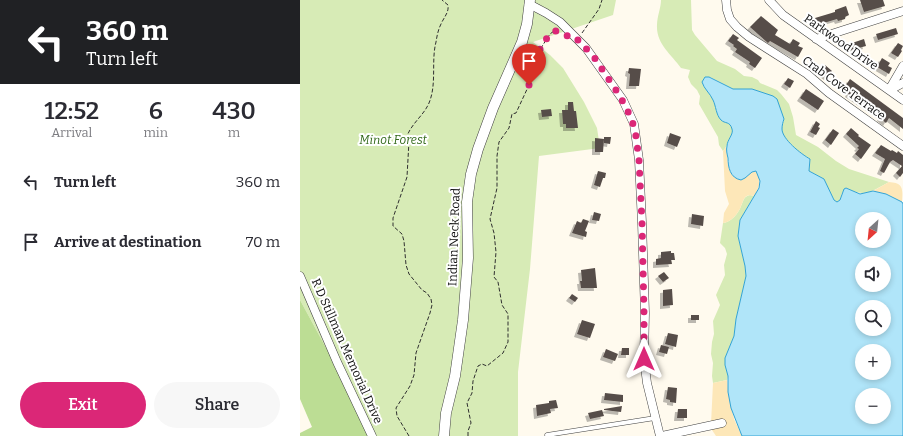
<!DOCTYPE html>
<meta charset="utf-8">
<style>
body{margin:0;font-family:Bitter,serif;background:#f7f7f7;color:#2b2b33;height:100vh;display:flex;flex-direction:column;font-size:15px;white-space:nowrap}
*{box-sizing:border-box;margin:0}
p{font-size:13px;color:#7c7c81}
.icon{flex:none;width:22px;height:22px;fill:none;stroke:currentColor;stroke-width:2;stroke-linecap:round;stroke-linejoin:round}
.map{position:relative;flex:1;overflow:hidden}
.drawer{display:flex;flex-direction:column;background:#fff;width:300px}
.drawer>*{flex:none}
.banner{background:#202124;color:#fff;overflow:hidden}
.needle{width:26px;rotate:207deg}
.tools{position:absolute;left:555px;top:212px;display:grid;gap:8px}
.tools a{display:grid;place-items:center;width:36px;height:36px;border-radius:50%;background:#fff;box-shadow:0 2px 6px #0003;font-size:20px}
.pin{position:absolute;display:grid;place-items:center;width:34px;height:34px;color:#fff;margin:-41px -17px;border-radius:50% 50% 50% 0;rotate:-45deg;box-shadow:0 0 4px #0007}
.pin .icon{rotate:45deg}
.me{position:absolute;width:44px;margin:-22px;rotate:0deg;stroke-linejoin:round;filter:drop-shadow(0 0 3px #0008)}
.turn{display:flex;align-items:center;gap:14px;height:84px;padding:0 20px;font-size:18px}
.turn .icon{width:52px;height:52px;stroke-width:2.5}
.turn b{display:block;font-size:28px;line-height:34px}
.eta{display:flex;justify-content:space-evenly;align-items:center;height:68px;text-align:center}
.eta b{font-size:24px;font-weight:600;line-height:28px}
.primary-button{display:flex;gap:8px;margin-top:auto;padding:8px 20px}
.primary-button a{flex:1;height:46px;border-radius:24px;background:#db2777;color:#fff;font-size:16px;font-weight:600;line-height:46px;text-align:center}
.primary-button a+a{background:#f7f7f7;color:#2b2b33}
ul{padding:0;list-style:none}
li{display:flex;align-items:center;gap:12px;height:60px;padding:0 20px}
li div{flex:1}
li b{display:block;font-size:15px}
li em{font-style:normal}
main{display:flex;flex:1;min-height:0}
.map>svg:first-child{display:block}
.green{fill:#d7ebb6}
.forest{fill:#bcdd94}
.sand{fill:#fde7b8}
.water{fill:#b0e5f9;stroke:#33a3d4;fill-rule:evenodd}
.building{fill:#574d49;filter:url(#shadow)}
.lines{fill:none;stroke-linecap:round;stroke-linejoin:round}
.service-casing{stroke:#404040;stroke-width:5}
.minor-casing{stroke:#404040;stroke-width:9}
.tertiary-casing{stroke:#404040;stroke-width:11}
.path{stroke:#2f2f2f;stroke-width:1;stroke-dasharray:4 2;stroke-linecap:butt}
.service{stroke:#fff;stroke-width:4}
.minor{stroke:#fff;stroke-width:8}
.tertiary{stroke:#fff;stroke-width:10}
.route{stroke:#db2777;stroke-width:7;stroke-dasharray:0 12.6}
.labels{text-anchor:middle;stroke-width:4;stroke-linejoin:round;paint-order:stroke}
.street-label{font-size:12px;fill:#0d0d0d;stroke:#fff}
.park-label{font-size:12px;font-style:italic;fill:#32691a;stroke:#fff}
</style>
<main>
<section class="drawer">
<div class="banner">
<div class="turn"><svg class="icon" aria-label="left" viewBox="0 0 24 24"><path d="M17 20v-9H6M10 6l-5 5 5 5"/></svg><div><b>360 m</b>Turn left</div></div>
</div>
<div class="eta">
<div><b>12:52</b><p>Arrival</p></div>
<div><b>6</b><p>min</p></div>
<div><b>430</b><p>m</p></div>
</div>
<ul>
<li><svg class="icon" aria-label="left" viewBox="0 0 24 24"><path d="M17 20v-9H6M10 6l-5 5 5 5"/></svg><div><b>Turn left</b></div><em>360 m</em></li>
<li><svg class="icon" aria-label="arrive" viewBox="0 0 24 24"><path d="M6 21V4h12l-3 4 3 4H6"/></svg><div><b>Arrive at destination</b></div><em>70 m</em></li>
</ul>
<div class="primary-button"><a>Exit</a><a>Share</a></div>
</section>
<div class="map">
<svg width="603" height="436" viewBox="0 0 603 436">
<defs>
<filter id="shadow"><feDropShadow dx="-3" dy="3" stdDeviation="0" flood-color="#0004"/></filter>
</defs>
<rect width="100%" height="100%" fill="#fffaee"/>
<path class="green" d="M 0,0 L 316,0 L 313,15 L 233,42 L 250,55 L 263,68 L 284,102 L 297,128 L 300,148 L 239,156 L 230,269 L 218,372 L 218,436 L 74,436 L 0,300 Z
M 361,0 L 391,0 L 392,30 L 395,35 L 417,61 L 435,69 L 444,76 L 452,77 L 458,80 L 460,83 L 477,90 L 481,94 L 489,104 L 493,117 L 496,135 L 518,147 L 536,161 L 549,169 L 589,182 C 572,191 565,198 546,188 L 542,193 L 540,200 L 537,202 L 534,200 L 524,179 L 509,171 L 510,159 C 501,154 486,142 482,132 C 481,127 483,123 484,119 L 462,93 L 452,89 L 433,89 L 410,77 L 403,85 L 413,99 L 418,114 L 430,123 L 433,131 L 426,147 L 423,151 L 419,145 L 418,137 L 399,104 L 400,96 L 397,90 L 391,84 L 388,77 L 390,70 L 381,68 C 371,54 356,44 357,25 C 357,16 361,8 361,0 Z
M 450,195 L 454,196 L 440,220 L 438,236 L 445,266 L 446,276 L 436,319 L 434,336 L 425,358 L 425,365 L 428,376 L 427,380 L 413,383 L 412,376 L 413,363 L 411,354 L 412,342 L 414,334 L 413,321 L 420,305 L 416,295 L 425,275 L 424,265 L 427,254 L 425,248 L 420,243 L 423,223 C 430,223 439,213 441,206 C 444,200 443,197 450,195 Z"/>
<path class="forest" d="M 0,300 L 74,436 L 0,436 L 0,433 L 12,427 L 0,399 Z"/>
<path class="sand" d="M 426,147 L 428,166 L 445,178 L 452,172 L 456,171 C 462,180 459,188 454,196 C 444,193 444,200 441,206 C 439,213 430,223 423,223 L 424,213 L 429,204 L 425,191 L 423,151 Z
M 589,182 C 603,183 603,188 602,202 L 586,194 L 573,191 Z
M 427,380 L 428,392 L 434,419 L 442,436 L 416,436 L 412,430 L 411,424 L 413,383 Z"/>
<path class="water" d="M 405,77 L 409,77 L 433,89 L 452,89 L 473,96 L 477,99 L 484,119 C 483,122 482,125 482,129 C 482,139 501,154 510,159 L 509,171 L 524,179 L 534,200 L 537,202 L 540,200 L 544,189 L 546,188 L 560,194 L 573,191 L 586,194 L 602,202 L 603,204 L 603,436 L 442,436 L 431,408 L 428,392 L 428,376 L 425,365 L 425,358 L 434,336 L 436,319 L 446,276 L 445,266 L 438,236 L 440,220 L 459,188 L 460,181 L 456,171 L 452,172 L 445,178 L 441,180 C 430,178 428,167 428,158 C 427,154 426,150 427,146 C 427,140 434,134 432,129 C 430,121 425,124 421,120 C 416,115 416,106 413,100 C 410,93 404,89 402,82 ZM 562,219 L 584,219 L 584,241 L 562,241 ZM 562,263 L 584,263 L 584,285 L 562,285 ZM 562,307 L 584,307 L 584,329 L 562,329 ZM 562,351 L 584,351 L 584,373 L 562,373 ZM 562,395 L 584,395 L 584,417 L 562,417 Z"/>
<path class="building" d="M 560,0 L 583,0 L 585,6 L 564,12 Z
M 546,6 L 549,15 L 545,17 L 545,19 L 538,21 L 537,19 L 517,25 L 515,18 L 535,12 L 535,10 Z
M 461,16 L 478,30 L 475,35 L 490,44 L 493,39 L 500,43 L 498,46 L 503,48 L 498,57 L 470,41 L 468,43 L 450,27 Z
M 596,28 L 598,34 L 578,40 L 576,34 Z
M 433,34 L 439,38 L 437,40 L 462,58 L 455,68 L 449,64 L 450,62 L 435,52 L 437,49 L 433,46 L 434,45 L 428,41 Z
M 564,39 L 566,46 L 551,50 L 549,44 Z
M 598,43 L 603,46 L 601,50 L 602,51 L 598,57 L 591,53 Z
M 582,58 L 590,63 L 588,66 L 592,68 L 589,74 L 577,67 Z
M 525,65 L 532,71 L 527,77 L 520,72 Z
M 329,68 L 341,69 L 339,86 L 329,86 L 330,74 L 328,73 Z
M 488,78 L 494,81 L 490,88 L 484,84 Z
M 550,79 L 603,118 L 603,129 L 589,118 L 586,123 L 580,118 L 581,116 L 548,94 L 549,92 L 544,88 Z
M 506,89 L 524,101 L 518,110 L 500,98 Z
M 268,102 L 273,102 L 274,111 L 276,111 L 278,128 L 266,128 L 266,124 L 263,124 L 262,110 L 268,110 Z
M 251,109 L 252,116 L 242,117 L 241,110 Z
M 516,121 L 520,124 L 518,127 L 520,128 L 516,135 L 510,132 Z
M 551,128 L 559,135 L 558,136 L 571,145 L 561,159 L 555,154 L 559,149 L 557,148 L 559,146 L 546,134 Z
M 533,129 L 539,133 L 531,145 L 525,140 Z
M 370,133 L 381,137 L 377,147 L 367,143 Z
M 304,137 L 311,137 L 310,144 L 304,143 Z
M 295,138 L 304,139 L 303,152 L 295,152 Z
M 581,145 L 591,151 L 592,150 L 597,153 L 598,151 L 603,155 L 603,173 L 600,177 L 596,173 L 602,166 L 593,160 L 590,162 L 584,173 L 580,171 L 585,159 L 575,153 Z
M 298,171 L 306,173 L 305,178 L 303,178 L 300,187 L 294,185 Z
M 294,212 L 301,214 L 299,221 L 292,220 Z
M 392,214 L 404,216 L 403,226 L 391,224 Z
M 283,219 L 289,221 L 285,231 L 287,232 L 286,237 L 272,233 L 277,221 L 281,223 Z
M 371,251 L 371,253 L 374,253 L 375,260 L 371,260 L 372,264 L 356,265 L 356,259 L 361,258 L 361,252 Z
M 295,268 L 297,288 L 281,288 L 280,281 L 282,281 L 281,270 Z
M 364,272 L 369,278 L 363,282 L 358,276 Z
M 372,289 L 373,305 L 363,306 L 363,290 Z
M 272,294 L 278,298 L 275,302 L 269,298 Z
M 391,315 L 399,315 L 399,320 L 391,320 Z
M 282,320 L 295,324 L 290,338 L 277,334 Z
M 368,333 L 378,335 L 376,347 L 365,344 Z
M 361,345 L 369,347 L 367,354 L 359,352 Z
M 322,348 L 329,348 L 329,355 L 321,355 Z
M 306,349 L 318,354 L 315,361 L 303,357 Z
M 368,387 L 377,388 L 376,403 L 370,402 L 370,400 L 366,399 Z
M 305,393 L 323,395 L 323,402 L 304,400 Z
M 256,400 L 258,408 L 250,409 L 251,413 L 237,416 L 236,405 L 249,403 L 249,401 Z
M 322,406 L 321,412 L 304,410 L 304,409 Z
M 378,409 L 387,409 L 387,418 L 377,418 Z
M 302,410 L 304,416 L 290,419 L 288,413 Z"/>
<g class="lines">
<g class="service-casing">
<path id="service" d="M 247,435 L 355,418"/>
</g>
<g class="minor-casing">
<path id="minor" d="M 426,0 L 427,10 L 430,19 L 437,27 L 449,37 L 507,74 L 529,93 L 603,146
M 469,0 L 483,15 L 603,100
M 229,4 L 246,13 L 260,22 L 286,48 L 323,100 L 334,124 L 339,160 L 342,223 L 345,313 L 344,359 L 347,383 L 360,436
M 516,39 L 603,11
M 589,90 L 603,66
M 590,90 L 603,83
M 0,276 L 37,362 L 72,436
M 362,436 L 422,423"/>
</g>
<g class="tertiary-casing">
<path id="tertiary" d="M 144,436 L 146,413 L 155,376 L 163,320 L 168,258 L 167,202 L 171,174 L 178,149 L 193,108 L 222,42 L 227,24 L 230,0"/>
</g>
<path class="path" d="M 282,33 L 299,9 L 302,0
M 109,436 L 97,416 L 96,408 L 110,386 L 114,375 L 116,353 L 130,313 L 132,305 L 131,299 L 127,293 L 122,290 L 109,274 L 106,265 L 104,241 L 102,234 L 93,226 L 93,218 L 107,177 L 109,141 L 107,136 C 112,123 124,115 129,103 C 137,84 131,61 136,42 C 137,36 138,30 141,24 C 144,17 149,13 148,5 L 142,0
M 168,436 L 168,431 L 171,423 L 167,403 L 172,393 L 173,381 L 178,366 L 182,364 L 187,366 L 203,353 L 208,342 L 208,314 L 202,305 L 198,282 L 194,277 L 196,252 L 194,233 L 190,219 L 197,188 L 197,156 L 199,142 L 209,128 L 212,114 L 216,113 L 229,85 L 232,68 L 234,62 L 238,56 L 239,51 L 250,34 L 254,31 L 257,31"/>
<use href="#service" class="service"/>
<use href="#minor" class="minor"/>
<use href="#tertiary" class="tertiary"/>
</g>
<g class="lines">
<path class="route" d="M 229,85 L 234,62 L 238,56 L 241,46 L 250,34 L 254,31 L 259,31 L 273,39 L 276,38 L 294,57 L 318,93 L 327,109 L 335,129 L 339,160 L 342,222 L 344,313 L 344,359"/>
</g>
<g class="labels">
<g class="street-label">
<text transform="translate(541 42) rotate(35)" y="4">Parkwood Drive</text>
<text transform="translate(544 88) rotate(36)" y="4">Crab Cove Terrace</text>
<text transform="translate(154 237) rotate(-88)" y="4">Indian Neck Road</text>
<text transform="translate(47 351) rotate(66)" y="4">R D Stillman Memorial Drive</text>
</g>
<g class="park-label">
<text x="93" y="144">Minot Forest</text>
</g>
</g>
</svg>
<div class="tools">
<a><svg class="needle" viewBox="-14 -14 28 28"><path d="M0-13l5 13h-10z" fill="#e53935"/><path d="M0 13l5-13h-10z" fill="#7c7c81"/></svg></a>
<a><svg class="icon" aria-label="sound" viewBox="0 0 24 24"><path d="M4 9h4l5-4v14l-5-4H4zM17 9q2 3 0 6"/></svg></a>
<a><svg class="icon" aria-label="search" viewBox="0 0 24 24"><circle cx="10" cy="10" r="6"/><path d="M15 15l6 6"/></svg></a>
<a>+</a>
<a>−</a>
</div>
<div class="pin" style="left:229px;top:85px;background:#d93025"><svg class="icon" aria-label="arrive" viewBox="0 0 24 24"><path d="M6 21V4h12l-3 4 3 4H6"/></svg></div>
<svg class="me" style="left:344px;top:359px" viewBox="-20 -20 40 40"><path d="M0-17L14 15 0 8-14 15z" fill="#db2777" stroke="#fff" stroke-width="4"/></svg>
</div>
</main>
